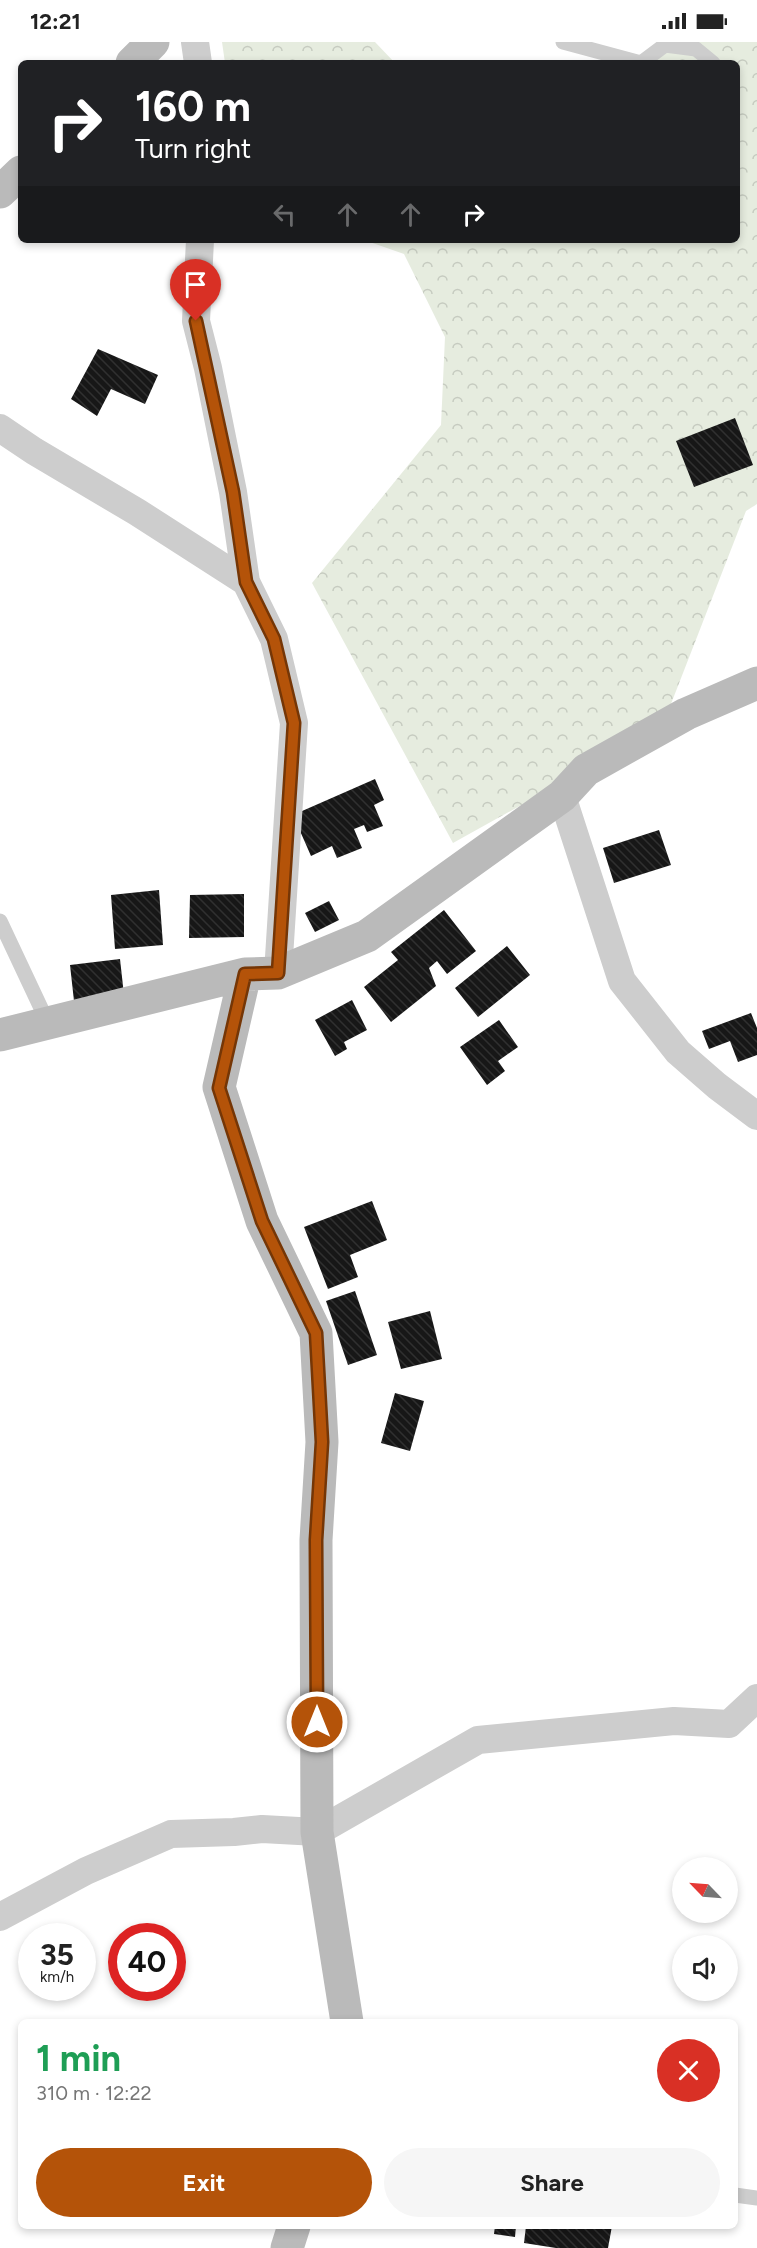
<!DOCTYPE html>
<meta charset="utf-8">
<style>
body{margin:0;font-family:Figtree,sans-serif;background:#f6f6f6;color:#222;height:100vh;display:flex;flex-direction:column;font-size:22px;white-space:nowrap}
*{box-sizing:border-box;margin:0}
p{font-size:20px;color:#767676}
.icon{flex:none;width:33px;height:33px;fill:none;stroke:currentColor;stroke-width:2;stroke-linecap:round;stroke-linejoin:round}
.map{position:relative;flex:1;overflow:hidden}
.panel{position:absolute;left:18px;top:1977px;width:720px;height:210px;display:flex;flex-direction:column;background:#fff;border-radius:9px;box-shadow:0 3px 9px #0003}
.panel>*{flex:none}
.banner{position:absolute;left:18px;top:18px;width:722px;height:183px;border-radius:9px;box-shadow:0 3px 9px #0003;background:#202124;color:#fff;overflow:hidden}
.needle{width:39px;rotate:295deg}
.controls{position:absolute;left:672px;top:1815px;display:grid;gap:12px}
.controls a{display:grid;place-items:center;width:66px;height:66px;border-radius:50%;background:#fff;box-shadow:0 3px 9px #0003;font-size:30px}
.speed{position:absolute;left:18px;top:1881px;display:flex;gap:12px;font-size:30px;font-weight:700;text-align:center}
.speed>*{display:grid;place-content:center;width:78px;height:78px;border-radius:50%;background:#fff;box-shadow:0 3px 9px #0003;line-height:1}
.speed small{font-size:15px;font-weight:400}
.speed .limit{border:9px solid #d22;background:#fff;color:#111}
.pin{position:absolute;display:grid;place-items:center;width:51px;height:51px;color:#fff;margin:-62px -26px;border-radius:50% 50% 50% 0;rotate:-45deg;box-shadow:0 0 6px #0007}
.pin .icon{rotate:45deg}
.me{position:absolute;width:66px;margin:-33px;rotate:0deg;stroke-linejoin:round;filter:drop-shadow(0 0 4px #0008)}
.turn{display:flex;align-items:center;gap:21px;height:126px;padding:0 18px;font-size:27px}
.turn .icon{width:78px;height:78px;stroke-width:2.5}
.turn b{display:block;font-size:42px;line-height:51px}
.lanes{display:flex;align-items:center;height:57px;padding:0 18px;background:#0003;justify-content:center;gap:30px;direction:ltr}
.lanes .off{opacity:.35}
.round{display:grid;place-items:center;flex:none;width:63px;height:63px;border-radius:32px;background:#f6f6f6}
.summary{display:flex;align-items:center;justify-content:space-between;height:102px;padding:0 18px}
h1{font-size:36px;font-weight:700;line-height:45px;color:#1e9e55}
.button{display:flex;gap:12px;margin-top:auto;padding:12px 18px}
.button a{flex:1;height:69px;border-radius:36px;background:#b45309;color:#fff;font-size:24px;font-weight:700;line-height:69px;text-align:center}
.button a+a{background:#f6f6f6;color:#222}
.status{display:flex;justify-content:space-between;align-items:center;height:42px;padding:0 30px;background:#fff;direction:ltr}
.status svg{height:16px;fill:currentColor}
.map>svg:first-child{display:block}
.forest{fill:url(#forest-crowns)}
.building{fill:url(#building-back-hatch)}
.lines{fill:none;stroke-linecap:round;stroke-linejoin:round}
.lane{stroke:#cdcdcd;stroke-width:15}
.street{stroke:#cdcdcd;stroke-width:28}
.secondary{stroke:#bababa;stroke-width:33}
.route-casing{stroke:#753606;stroke-width:15}
.route{stroke:#b45309;stroke-width:10}
</style>
<div class="status"><b>12:21</b><svg viewBox="0 0 49 12"><path d="M0 12V9h3v3zM5 12V6h3v6zM10 12V3h3v9zM15 12V0h3v12zM26 1h20v11H26zM47 4h2v5h-2z"/></svg></div>
<div class="map">
<svg width="757" height="2206" viewBox="0 0 757 2206">
<defs>
<pattern id="forest-crowns" width="20" height="18" patternUnits="userSpaceOnUse" patternTransform="scale(1.5)"><rect width="20" height="18" fill="#e6ecdf"/><path d="M2 6a3 3 0 1 1 6 0M12 15a3 3 0 1 1 6 0" fill="none" stroke="#c6cbc0"/></pattern>
<pattern id="building-back-hatch" width="6" height="6" patternUnits="userSpaceOnUse" patternTransform="scale(1.5)"><rect width="6" height="6" fill="#171717"/><path d="M-1 5l2 2M0 0l6 6M5-1l2 2" fill="none" stroke="#303030"/></pattern>
</defs>
<rect width="100%" height="100%" fill="#fff"/>
<path class="forest" d="M 222,0 L 375,0 L 395,21 L 225,21 Z
M 662,0 L 757,0 L 757,462 L 746,469 L 662,685 L 453,801 L 312,541 L 441,383 L 445,295 L 404,212 L 364,198 L 736,198 L 736,21 L 648,21 Z"/>
<path class="building" d="M 98,307 L 158,333 L 145,362 L 111,347 L 97,374 L 71,357 Z
M 735,376 L 753,423 L 694,445 L 676,399 Z
M 375,737 L 384,758 L 374,763 L 383,784 L 367,790 L 364,783 L 354,787 L 362,806 L 337,816 L 332,804 L 311,814 L 293,773 Z
M 659,788 L 671,823 L 614,841 L 603,806 Z
M 159,848 L 163,903 L 115,907 L 111,853 Z
M 244,852 L 244,895 L 189,896 L 190,853 Z
M 329,859 L 339,878 L 315,890 L 305,871 Z
M 444,868 L 476,909 L 447,932 L 437,919 L 429,926 L 436,944 L 391,980 L 364,945 L 398,918 L 391,910 Z
M 507,904 L 530,933 L 478,975 L 455,946 Z
M 120,917 L 124,953 L 74,959 L 70,923 Z
M 352,958 L 367,988 L 344,1000 L 347,1007 L 335,1014 L 315,978 Z
M 751,971 L 757,986 L 757,1013 L 738,1020 L 730,999 L 709,1007 L 702,989 Z
M 499,978 L 518,1005 L 498,1019 L 505,1029 L 487,1043 L 460,1005 Z
M 372,1159 L 387,1198 L 350,1213 L 358,1235 L 328,1247 L 304,1185 Z
M 355,1249 L 377,1313 L 348,1323 L 326,1259 Z
M 430,1269 L 442,1317 L 401,1327 L 388,1280 Z
M 395,1351 L 424,1359 L 410,1409 L 381,1401 Z
M 495,2184 L 516,2184 L 515,2195 L 494,2192 Z
M 526,2184 L 612,2184 L 608,2206 L 556,2206 L 524,2201 Z"/>
<g class="lines">
<path class="lane" d="M 563,0 L 641,21 L 665,3 L 696,7 L 713,21
M 0,879 L 48,981
M 735,2153 L 757,2156"/>
<path class="street" d="M 195,0 L 198,21
M 200,198 L 196,279 L 208,326 L 233,450 L 246,540 L 274,597 L 294,681 L 278,931
M 0,386 L 34,409 L 137,470 L 246,540
M 562,754 L 622,939 L 678,1010 L 717,1044 L 757,1074
M 0,1875 L 86,1829 L 171,1792 L 234,1790 L 262,1787 L 317,1790 L 478,1698 L 674,1679 L 729,1682 L 757,1656"/>
<path class="secondary" d="M 132,21 L 153,0
M 0,150 L 21,130
M 245,932 L 219,1045 L 262,1179 L 316,1291 L 322,1400 L 316,1498 L 317,1790 L 347,1980
M 0,993 L 245,932 L 278,931 L 367,894 L 562,754 L 586,728 L 686,672 L 757,641
M 287,2206 L 294,2184"/>
</g>
<g class="lines">
<g class="route-casing">
<path id="route" d="M 196,279 L 233,450 L 246,540 L 274,597 L 294,681 L 278,931 L 245,932 L 219,1046 L 262,1179 L 316,1291 L 322,1400 L 316,1498 L 317,1680"/>
</g>
<use href="#route" class="route"/>
</g>
</svg>
<div class="controls">
<a><svg class="needle" viewBox="-14 -14 28 28"><path d="M0-13l5 13h-10z" fill="#e53935"/><path d="M0 13l5-13h-10z" fill="#767676"/></svg></a>
<a><svg class="icon" aria-label="sound" viewBox="0 0 24 24"><path d="M4 9h4l5-4v14l-5-4H4zM17 9q2 3 0 6"/></svg></a>
</div>
<div class="speed"><div>35<small>km/h</small></div><div class="limit">40</div></div>
<div class="pin" style="left:196px;top:279px;background:#d93025"><svg class="icon" aria-label="arrive" viewBox="0 0 24 24"><path d="M6 21V4h12l-3 4 3 4H6"/></svg></div>
<svg class="me" style="left:317px;top:1680px" viewBox="-20 -20 40 40"><circle r="17" fill="#b45309" stroke="#fff" stroke-width="3"/><path d="M0-11L8 9 0 5-8 9z" fill="#fff"/></svg>
<div class="banner">
<div class="turn"><svg class="icon" aria-label="right" viewBox="0 0 24 24"><path d="M7 20v-9h11M14 6l5 5-5 5"/></svg><div><b>160 m</b>Turn right</div></div>
<div class="lanes"><svg class="icon off" aria-label="left" viewBox="0 0 24 24"><path d="M17 20v-9H6M10 6l-5 5 5 5"/></svg><svg class="icon off" aria-label="ahead" viewBox="0 0 24 24"><path d="M12 20V5M6 11l6-6 6 6"/></svg><svg class="icon off" aria-label="ahead" viewBox="0 0 24 24"><path d="M12 20V5M6 11l6-6 6 6"/></svg><svg class="icon" aria-label="right" viewBox="0 0 24 24"><path d="M7 20v-9h11M14 6l5 5-5 5"/></svg></div>
</div>
<section class="panel">
<div class="summary"><div><h1>1 min</h1><p>310 m · 12:22</p></div><a class="round" style="background:#d93025;color:#fff"><svg class="icon" aria-label="close" viewBox="0 0 24 24"><path d="M6 6l12 12M18 6L6 18"/></svg></a></div>
<div class="button"><a>Exit</a><a>Share</a></div>
</section>
</div>
